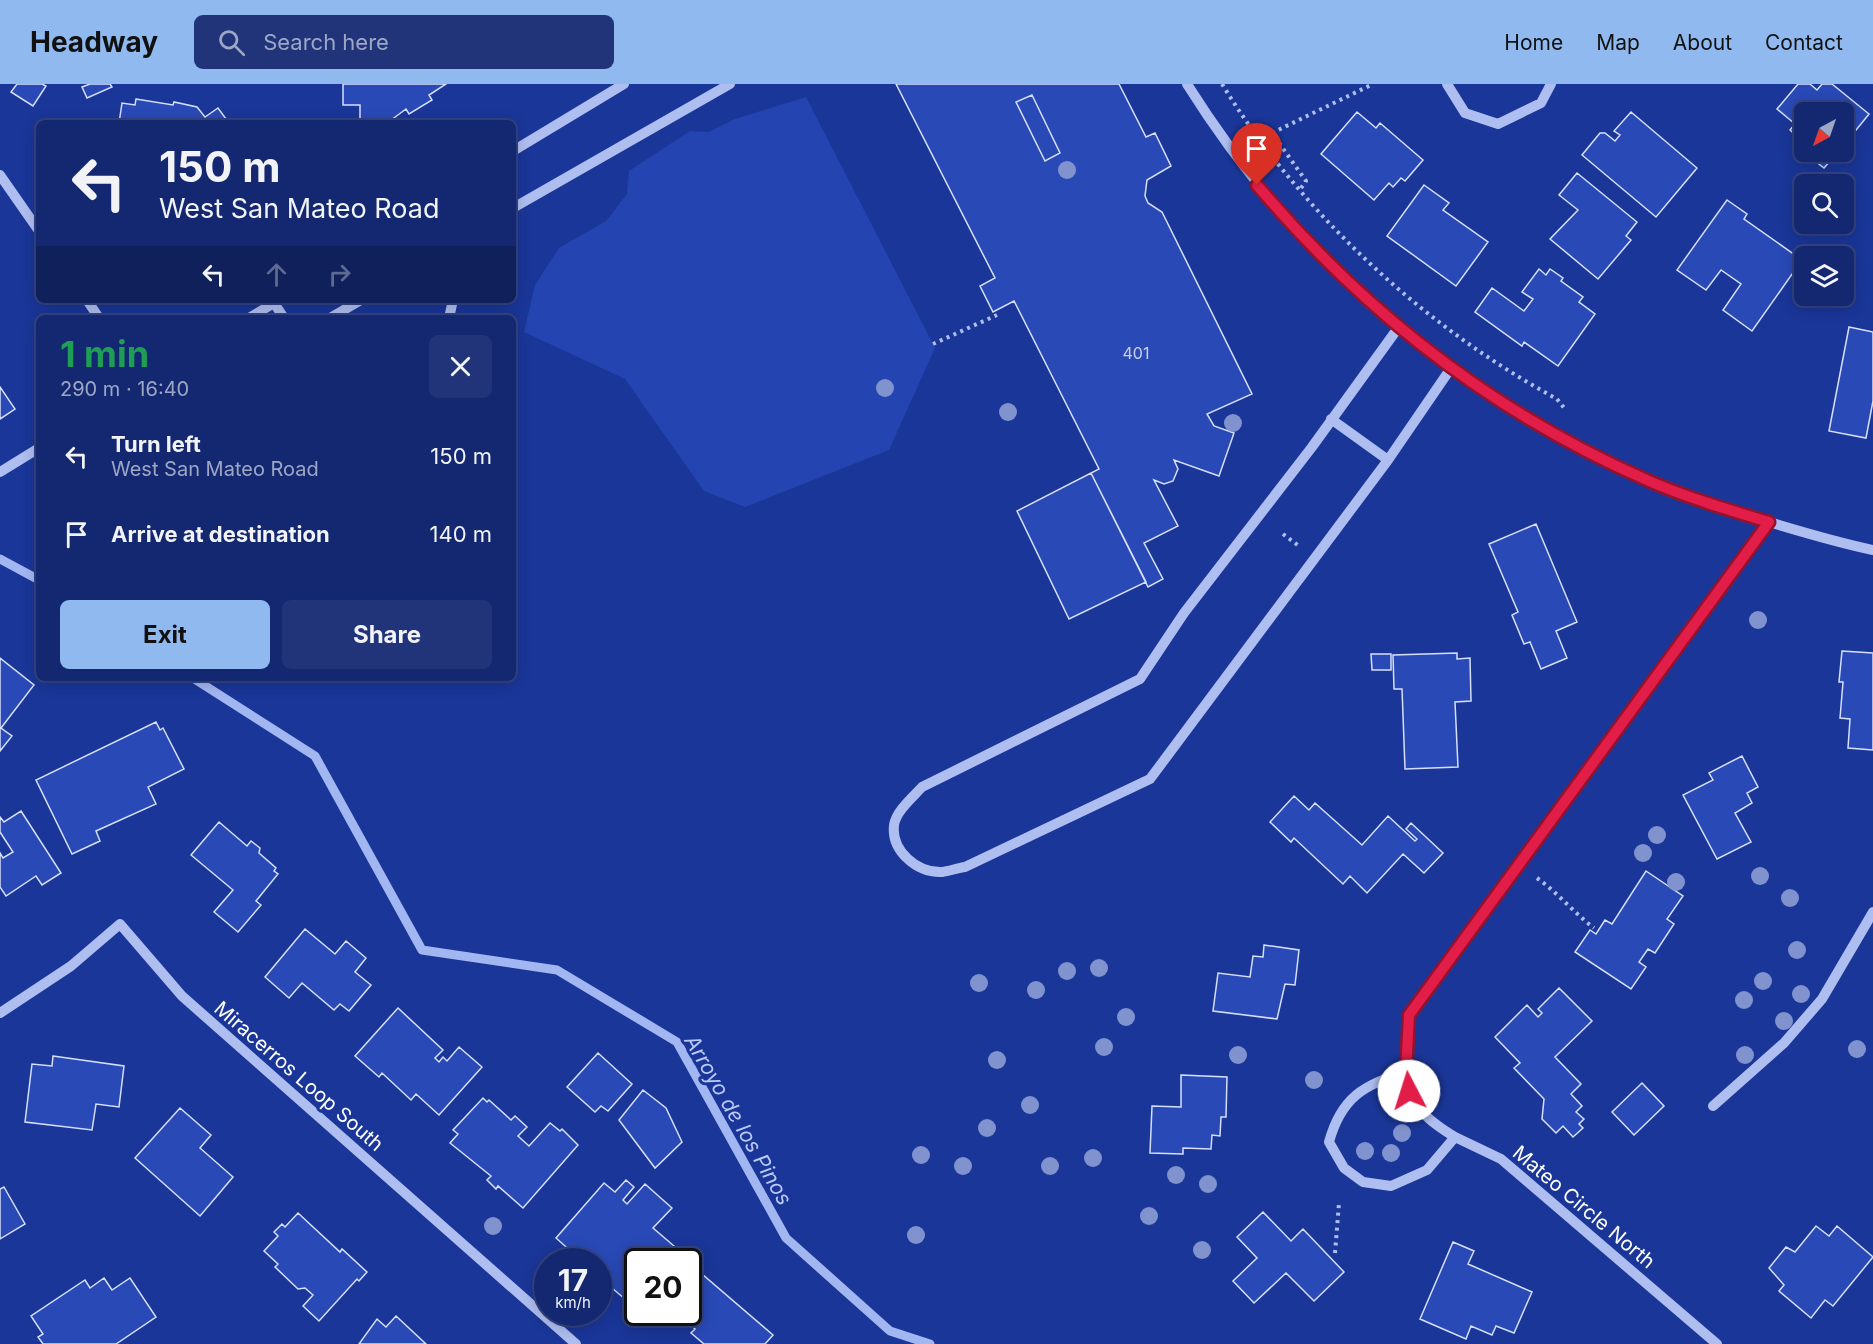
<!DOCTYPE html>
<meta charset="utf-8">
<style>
body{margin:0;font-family:Inter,sans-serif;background:#21347a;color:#f1f3f6;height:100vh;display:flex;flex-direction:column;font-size:22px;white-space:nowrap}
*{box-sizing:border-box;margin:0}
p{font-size:20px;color:#9da6c4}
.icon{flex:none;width:33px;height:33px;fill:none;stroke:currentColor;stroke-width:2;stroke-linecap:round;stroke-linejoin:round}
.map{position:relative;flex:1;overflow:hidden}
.details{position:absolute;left:36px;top:231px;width:480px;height:366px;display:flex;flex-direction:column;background:#142872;border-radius:9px;box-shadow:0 3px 15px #0003,0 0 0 2px #334484}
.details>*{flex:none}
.banner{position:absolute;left:36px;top:36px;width:480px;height:183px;border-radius:9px;box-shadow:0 3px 15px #0003,0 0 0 2px #334484;background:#142872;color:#f1f3f6;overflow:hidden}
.needle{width:39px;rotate:220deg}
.buttons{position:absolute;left:1794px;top:18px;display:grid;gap:12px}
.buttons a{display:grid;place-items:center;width:60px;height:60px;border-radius:9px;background:#142872;box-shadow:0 3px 15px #0003,0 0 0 2px #334484;font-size:30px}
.speed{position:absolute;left:534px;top:1164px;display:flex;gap:12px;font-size:30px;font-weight:700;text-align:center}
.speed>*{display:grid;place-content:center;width:78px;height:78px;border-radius:50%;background:#142872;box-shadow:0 3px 15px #0003,0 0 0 2px #334484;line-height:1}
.speed small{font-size:15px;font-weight:400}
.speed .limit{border:3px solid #111;border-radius:9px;background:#fff;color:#111}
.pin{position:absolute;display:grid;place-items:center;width:51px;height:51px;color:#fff;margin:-62px -26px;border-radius:50% 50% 50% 0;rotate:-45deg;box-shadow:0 0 6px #0007}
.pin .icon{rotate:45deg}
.me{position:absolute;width:66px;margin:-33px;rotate:355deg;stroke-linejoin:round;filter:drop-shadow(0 0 4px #0008)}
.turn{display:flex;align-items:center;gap:21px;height:126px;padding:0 24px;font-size:27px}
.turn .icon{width:78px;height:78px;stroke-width:2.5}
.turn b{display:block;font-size:42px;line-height:51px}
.lanes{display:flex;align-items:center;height:57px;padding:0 24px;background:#0003;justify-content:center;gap:30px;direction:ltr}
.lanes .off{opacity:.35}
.round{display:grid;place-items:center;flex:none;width:63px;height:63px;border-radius:9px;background:#21347a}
.summary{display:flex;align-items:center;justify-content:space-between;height:102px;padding:0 24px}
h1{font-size:36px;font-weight:700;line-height:45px;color:#1e9e55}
.button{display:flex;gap:12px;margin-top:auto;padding:12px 24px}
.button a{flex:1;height:69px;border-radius:9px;background:#90b9f0;color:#111;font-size:24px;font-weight:700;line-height:69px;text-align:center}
.button a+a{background:#21347a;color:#f1f3f6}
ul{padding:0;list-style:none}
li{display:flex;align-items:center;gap:18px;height:78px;padding:0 24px}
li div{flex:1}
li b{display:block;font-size:22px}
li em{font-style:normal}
header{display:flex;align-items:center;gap:36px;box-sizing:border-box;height:84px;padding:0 30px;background:#90b9f0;color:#111}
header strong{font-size:28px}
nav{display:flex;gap:33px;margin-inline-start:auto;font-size:21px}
.search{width:420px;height:54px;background:#21347a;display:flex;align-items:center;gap:15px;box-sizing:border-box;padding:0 21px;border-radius:9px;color:#9da6c4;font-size:22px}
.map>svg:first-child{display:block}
.green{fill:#2344b1}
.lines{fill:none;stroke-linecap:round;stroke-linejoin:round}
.stream{stroke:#a2b6f2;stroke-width:9}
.building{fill:#2949b6;stroke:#d6dffb;stroke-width:1.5}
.path{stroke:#afbef0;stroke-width:4;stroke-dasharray:3 4.5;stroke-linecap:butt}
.minor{stroke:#afbef0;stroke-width:10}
.tree{fill:#8193ce}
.route-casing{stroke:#92132f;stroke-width:15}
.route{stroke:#e11d48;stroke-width:10}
.labels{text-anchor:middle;stroke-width:6;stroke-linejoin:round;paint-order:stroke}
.number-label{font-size:16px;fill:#cad2ed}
.street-label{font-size:20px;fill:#fff;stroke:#1a3698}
.water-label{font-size:21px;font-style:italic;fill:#bbc9f7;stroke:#1a3698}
</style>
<header>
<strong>Headway</strong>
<div class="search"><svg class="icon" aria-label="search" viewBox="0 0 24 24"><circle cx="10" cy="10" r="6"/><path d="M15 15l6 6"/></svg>Search here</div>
<nav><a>Home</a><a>Map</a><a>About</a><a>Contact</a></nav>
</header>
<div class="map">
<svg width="1873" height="1260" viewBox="0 0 1873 1260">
<rect width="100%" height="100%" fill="#1a3698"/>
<path class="green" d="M 806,13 L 935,264 L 889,366 L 745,423 L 704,407 L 625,295 L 524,248 L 535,201 L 559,164 L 606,137 L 627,110 L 629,87 L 690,47 L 709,48 L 735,35 Z"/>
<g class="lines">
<path class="stream" d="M 0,475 L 39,496
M 193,594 L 315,672 L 422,866 L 557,886 L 677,958 L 786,1154 L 890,1247 L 930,1260"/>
</g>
<path class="building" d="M 17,0 L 42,0 L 46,2 L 33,22 L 11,8 Z
M 90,0 L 110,0 L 112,3 L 87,14 L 82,3 Z
M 343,0 L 446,0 L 429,11 L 432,16 L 409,30 L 406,25 L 387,39 L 360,39 L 360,21 L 343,21 Z
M 896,0 L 1119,0 L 1146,53 L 1155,49 L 1171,82 L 1147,96 L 1145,112 L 1148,119 L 1162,128 L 1252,310 L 1207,330 L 1214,342 L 1234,349 L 1219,392 L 1174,376 L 1178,385 L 1173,397 L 1164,400 L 1154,396 L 1178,442 L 1144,459 L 1163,495 L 1148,503 L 1091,389 L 1099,385 L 1014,217 L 993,228 L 980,202 L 995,194 Z
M 1798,0 L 1810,0 L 1817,6 L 1822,0 L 1832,0 L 1869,30 L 1844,61 L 1844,28 L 1804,28 L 1804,59 L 1790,46 L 1795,40 L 1777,25 Z
M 1032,11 L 1060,69 L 1045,77 L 1016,18 Z
M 136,15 L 173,21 L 174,18 L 197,23 L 205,33 L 218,24 L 229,39 L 119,39 L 122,19 L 135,21 Z
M 1357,28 L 1376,44 L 1380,39 L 1423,76 L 1405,97 L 1401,94 L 1393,103 L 1389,99 L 1374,116 L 1321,70 Z
M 1631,28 L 1697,84 L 1656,133 L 1582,71 L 1600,49 L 1605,49 L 1615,57 L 1620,51 L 1614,47 Z
M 1804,62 L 1804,68 L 1838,68 L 1824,84 L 1801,66 Z
M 1577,89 L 1637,138 L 1626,152 L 1631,156 L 1598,195 L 1550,155 L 1578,126 L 1559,111 Z
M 1424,101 L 1449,119 L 1443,126 L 1488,158 L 1456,202 L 1387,152 Z
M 1727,116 L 1747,130 L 1744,135 L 1802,176 L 1752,247 L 1723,226 L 1741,200 L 1721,186 L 1706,206 L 1677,186 Z
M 1539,185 L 1546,191 L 1550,185 L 1563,194 L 1561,197 L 1583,213 L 1579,218 L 1595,230 L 1558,282 L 1524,258 L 1522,262 L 1475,228 L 1492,204 L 1524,227 L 1533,215 L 1522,208 Z
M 1849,243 L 1873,248 L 1873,317 L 1866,354 L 1829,347 Z
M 0,303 L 15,325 L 0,335 Z
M 1091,389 L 1146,498 L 1069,535 L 1017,427 Z
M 1536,440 L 1577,538 L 1556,547 L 1567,574 L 1541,585 L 1530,558 L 1524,560 L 1512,531 L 1518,528 L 1489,460 Z
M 1842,567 L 1873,569 L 1873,666 L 1848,664 L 1850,635 L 1840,634 L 1843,598 L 1839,598 Z
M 1457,569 L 1457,575 L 1470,574 L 1471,617 L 1455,618 L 1458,683 L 1405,685 L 1402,605 L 1394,605 L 1393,571 Z
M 1371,570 L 1391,570 L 1391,586 L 1372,586 Z
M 0,574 L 34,601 L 1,644 L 12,652 L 0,667 Z
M 156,638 L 160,646 L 163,644 L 184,685 L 148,703 L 156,720 L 96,747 L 100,757 L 72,770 L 36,696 Z
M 1742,672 L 1758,703 L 1747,709 L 1752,719 L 1735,729 L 1751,758 L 1717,775 L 1683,711 L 1713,696 L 1709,689 Z
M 1294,712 L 1309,726 L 1315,719 L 1362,761 L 1388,732 L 1415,757 L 1417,755 L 1406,745 L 1411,739 L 1443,769 L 1424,789 L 1403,770 L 1367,809 L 1350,792 L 1343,800 L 1294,754 L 1291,758 L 1270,738 Z
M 21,727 L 61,789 L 42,801 L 36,792 L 6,812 L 0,803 L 0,769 L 3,774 L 13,768 L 0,748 L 0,733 L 4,738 Z
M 219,738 L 247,762 L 251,757 L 260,764 L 259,769 L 276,784 L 274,787 L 278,790 L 256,817 L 261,821 L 238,848 L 214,828 L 233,806 L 191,771 Z
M 1646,787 L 1683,812 L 1667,835 L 1674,840 L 1655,869 L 1648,865 L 1639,878 L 1646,883 L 1631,905 L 1575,868 L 1590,846 L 1596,850 L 1605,836 L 1612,840 Z
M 305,845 L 335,870 L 346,857 L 366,874 L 355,888 L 371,901 L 349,927 L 340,920 L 334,926 L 302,899 L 289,914 L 265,893 Z
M 1264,861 L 1299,866 L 1295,901 L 1285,900 L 1277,935 L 1213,927 L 1218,889 L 1250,893 L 1253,872 L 1263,873 Z
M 1559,904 L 1592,937 L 1555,973 L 1581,1000 L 1571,1010 L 1582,1022 L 1576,1028 L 1584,1035 L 1579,1040 L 1583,1044 L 1573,1053 L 1563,1042 L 1556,1049 L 1542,1035 L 1544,1015 L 1514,984 L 1520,979 L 1495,953 L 1527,921 L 1538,933 L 1542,929 L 1538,925 Z
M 398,924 L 443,966 L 435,974 L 439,978 L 443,973 L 447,977 L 459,963 L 482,983 L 439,1031 L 416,1010 L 411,1016 L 382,989 L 379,993 L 355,972 Z
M 598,969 L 632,1000 L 608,1027 L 601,1022 L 595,1028 L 567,1003 Z
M 53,972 L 124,982 L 119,1023 L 96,1020 L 92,1046 L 25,1038 L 32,980 L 52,982 Z
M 1181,991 L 1227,993 L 1226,1033 L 1221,1033 L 1220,1052 L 1212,1051 L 1211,1065 L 1183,1064 L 1183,1070 L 1150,1069 L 1152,1022 L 1181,1023 Z
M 1642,999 L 1664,1022 L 1634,1051 L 1612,1028 Z
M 643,1006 L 666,1024 L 682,1058 L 655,1084 L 619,1036 Z
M 483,1014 L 487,1018 L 489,1016 L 511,1036 L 515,1032 L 527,1043 L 518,1052 L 529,1062 L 550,1039 L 560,1047 L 562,1045 L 578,1061 L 523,1124 L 498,1102 L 496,1105 L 487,1096 L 491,1092 L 450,1059 L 458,1050 L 453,1046 Z
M 180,1024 L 211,1051 L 200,1064 L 233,1093 L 200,1132 L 135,1074 Z
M 626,1096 L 634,1103 L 623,1116 L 627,1120 L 645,1100 L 672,1124 L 653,1144 L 674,1162 L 660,1178 L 638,1178 L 638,1202 L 626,1216 L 598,1192 L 598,1178 L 583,1178 L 556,1154 L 604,1099 L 615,1108 Z
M 4,1103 L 25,1140 L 0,1155 L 0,1105 Z
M 1263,1128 L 1291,1157 L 1303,1145 L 1344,1188 L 1314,1217 L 1286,1189 L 1254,1219 L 1233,1197 L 1257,1174 L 1237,1153 Z
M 298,1129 L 340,1168 L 342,1165 L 367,1188 L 359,1197 L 357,1195 L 319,1237 L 303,1222 L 313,1211 L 305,1204 L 298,1205 L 275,1183 L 278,1180 L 264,1167 L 278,1152 L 274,1148 L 282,1140 L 285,1143 Z
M 1816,1142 L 1829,1152 L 1837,1142 L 1873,1173 L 1833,1222 L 1825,1216 L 1811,1234 L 1779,1207 L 1784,1201 L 1769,1184 L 1786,1163 L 1795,1168 Z
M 1453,1158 L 1474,1167 L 1468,1180 L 1532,1208 L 1514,1249 L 1496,1242 L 1492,1251 L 1471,1242 L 1466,1255 L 1420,1235 Z
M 688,1178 L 773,1251 L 765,1260 L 704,1260 L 691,1249 L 695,1245 L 677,1228 L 688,1228 Z
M 104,1194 L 112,1206 L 130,1194 L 156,1233 L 116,1260 L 43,1260 L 38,1253 L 43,1250 L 31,1232 L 85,1196 L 90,1204 Z
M 396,1232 L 426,1260 L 359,1260 L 377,1235 L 386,1243 Z"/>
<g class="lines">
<path class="path" d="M 1222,0 C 1301,129 1423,242 1557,315 L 1565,325
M 1301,104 L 1306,97 L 1272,49 L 1373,0
M 933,260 L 997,231
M 1283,450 L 1299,462
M 1537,794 C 1558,809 1573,828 1594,844
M 1335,1169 L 1339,1119"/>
<path class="minor" d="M 1187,0 C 1319,210 1510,355 1746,431 C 1788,444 1830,457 1873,466
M 1447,0 L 1465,29 L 1498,40 L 1541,19 L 1551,0
M 513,67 L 624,0
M 0,91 L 39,147
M 513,124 L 730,0
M 87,216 L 99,234
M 274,219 L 284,234
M 249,234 L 279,216
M 330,234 L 361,216
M 449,234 L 453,216
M 1398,244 L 1312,363 L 1184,529 L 1140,595 L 922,703 C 913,713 896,727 894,741 C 891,767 917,789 942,788 C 949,787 958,784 965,783 L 1150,695 L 1388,376 L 1451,284
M 1331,335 L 1388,376
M 0,388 L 39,364
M 0,929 L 71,882 L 120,840 L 182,912 L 576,1260
M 1406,988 C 1412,1023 1425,1035 1455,1053
M 1713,1022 L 1784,959 L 1822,915 L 1873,828
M 1717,1260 L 1501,1075 L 1455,1053 L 1427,1086 L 1391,1102 L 1363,1098 L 1344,1084 L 1329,1058 C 1341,1014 1364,1000 1406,988 L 1409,931 L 1769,439"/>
</g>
<g class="tree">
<circle cx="1067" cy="86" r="9"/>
<circle cx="885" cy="304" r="9"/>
<circle cx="1008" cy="328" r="9"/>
<circle cx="1233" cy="339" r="9"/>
<circle cx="1758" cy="536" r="9"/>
<circle cx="1657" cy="751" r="9"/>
<circle cx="1643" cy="769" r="9"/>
<circle cx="1760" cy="792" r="9"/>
<circle cx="1676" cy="798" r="9"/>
<circle cx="1790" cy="814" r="9"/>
<circle cx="1797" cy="866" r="9"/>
<circle cx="1099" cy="884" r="9"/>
<circle cx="1067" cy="887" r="9"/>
<circle cx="1763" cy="897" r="9"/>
<circle cx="979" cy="899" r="9"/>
<circle cx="1036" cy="906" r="9"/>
<circle cx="1801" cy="910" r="9"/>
<circle cx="1744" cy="916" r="9"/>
<circle cx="1126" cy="933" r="9"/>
<circle cx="1784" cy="937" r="9"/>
<circle cx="1104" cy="963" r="9"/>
<circle cx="1857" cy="965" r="9"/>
<circle cx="1238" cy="971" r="9"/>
<circle cx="1745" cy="971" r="9"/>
<circle cx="997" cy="976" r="9"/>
<circle cx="1314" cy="996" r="9"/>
<circle cx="1030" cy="1021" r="9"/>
<circle cx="987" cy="1044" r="9"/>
<circle cx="1402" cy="1049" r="9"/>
<circle cx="1365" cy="1067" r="9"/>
<circle cx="1391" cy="1069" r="9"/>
<circle cx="921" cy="1071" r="9"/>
<circle cx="1093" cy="1074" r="9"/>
<circle cx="963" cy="1082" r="9"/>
<circle cx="1050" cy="1082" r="9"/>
<circle cx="1176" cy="1091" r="9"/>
<circle cx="1208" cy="1100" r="9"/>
<circle cx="1149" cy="1132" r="9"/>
<circle cx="493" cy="1142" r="9"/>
<circle cx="916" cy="1151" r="9"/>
<circle cx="1202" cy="1166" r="9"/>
</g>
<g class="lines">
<g class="route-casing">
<path id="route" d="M 1257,101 C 1365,229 1495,330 1649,397 C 1688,414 1729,426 1769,438 L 1409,931 L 1406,988 L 1409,1007"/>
</g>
<use href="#route" class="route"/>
</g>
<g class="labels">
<g class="number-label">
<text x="1136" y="275">401</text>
</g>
<g class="street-label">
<text transform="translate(299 992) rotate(41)" y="7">Miracerros Loop South</text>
<text transform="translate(1584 1123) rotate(40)" y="7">Mateo Circle North</text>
</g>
<g class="water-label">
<text transform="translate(738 1036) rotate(60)" y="7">Arroyo de los Pinos</text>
</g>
</g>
</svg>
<div class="buttons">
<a><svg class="needle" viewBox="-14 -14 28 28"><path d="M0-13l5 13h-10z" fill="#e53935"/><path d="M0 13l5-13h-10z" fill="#9da6c4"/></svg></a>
<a><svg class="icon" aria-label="search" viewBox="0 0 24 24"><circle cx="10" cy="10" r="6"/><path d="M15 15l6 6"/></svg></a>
<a><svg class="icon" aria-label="layers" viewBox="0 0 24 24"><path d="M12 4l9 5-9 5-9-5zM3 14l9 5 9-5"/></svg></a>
</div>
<div class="speed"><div>17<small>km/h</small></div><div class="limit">20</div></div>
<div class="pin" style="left:1257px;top:101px;background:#d93025"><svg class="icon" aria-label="arrive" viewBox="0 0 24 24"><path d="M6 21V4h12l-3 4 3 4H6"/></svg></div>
<svg class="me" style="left:1409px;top:1007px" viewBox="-20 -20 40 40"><circle r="19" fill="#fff"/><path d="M0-13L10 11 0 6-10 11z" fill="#e11d48"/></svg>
<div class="banner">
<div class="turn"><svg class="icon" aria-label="left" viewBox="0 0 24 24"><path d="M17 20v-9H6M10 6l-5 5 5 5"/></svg><div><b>150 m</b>West San Mateo Road</div></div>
<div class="lanes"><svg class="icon" aria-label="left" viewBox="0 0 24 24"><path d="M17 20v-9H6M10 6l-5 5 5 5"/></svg><svg class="icon off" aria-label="ahead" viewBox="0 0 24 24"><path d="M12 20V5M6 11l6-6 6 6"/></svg><svg class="icon off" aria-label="right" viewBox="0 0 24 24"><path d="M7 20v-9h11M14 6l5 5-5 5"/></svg></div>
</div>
<section class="details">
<div class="summary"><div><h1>1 min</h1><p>290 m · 16:40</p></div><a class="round"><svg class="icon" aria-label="close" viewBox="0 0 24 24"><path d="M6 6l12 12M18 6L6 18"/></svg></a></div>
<ul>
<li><svg class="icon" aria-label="left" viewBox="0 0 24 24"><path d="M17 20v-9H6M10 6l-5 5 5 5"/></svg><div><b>Turn left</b><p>West San Mateo Road</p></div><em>150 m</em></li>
<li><svg class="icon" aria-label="arrive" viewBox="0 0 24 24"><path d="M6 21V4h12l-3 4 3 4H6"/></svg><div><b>Arrive at destination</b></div><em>140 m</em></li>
</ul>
<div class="button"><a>Exit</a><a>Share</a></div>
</section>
</div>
